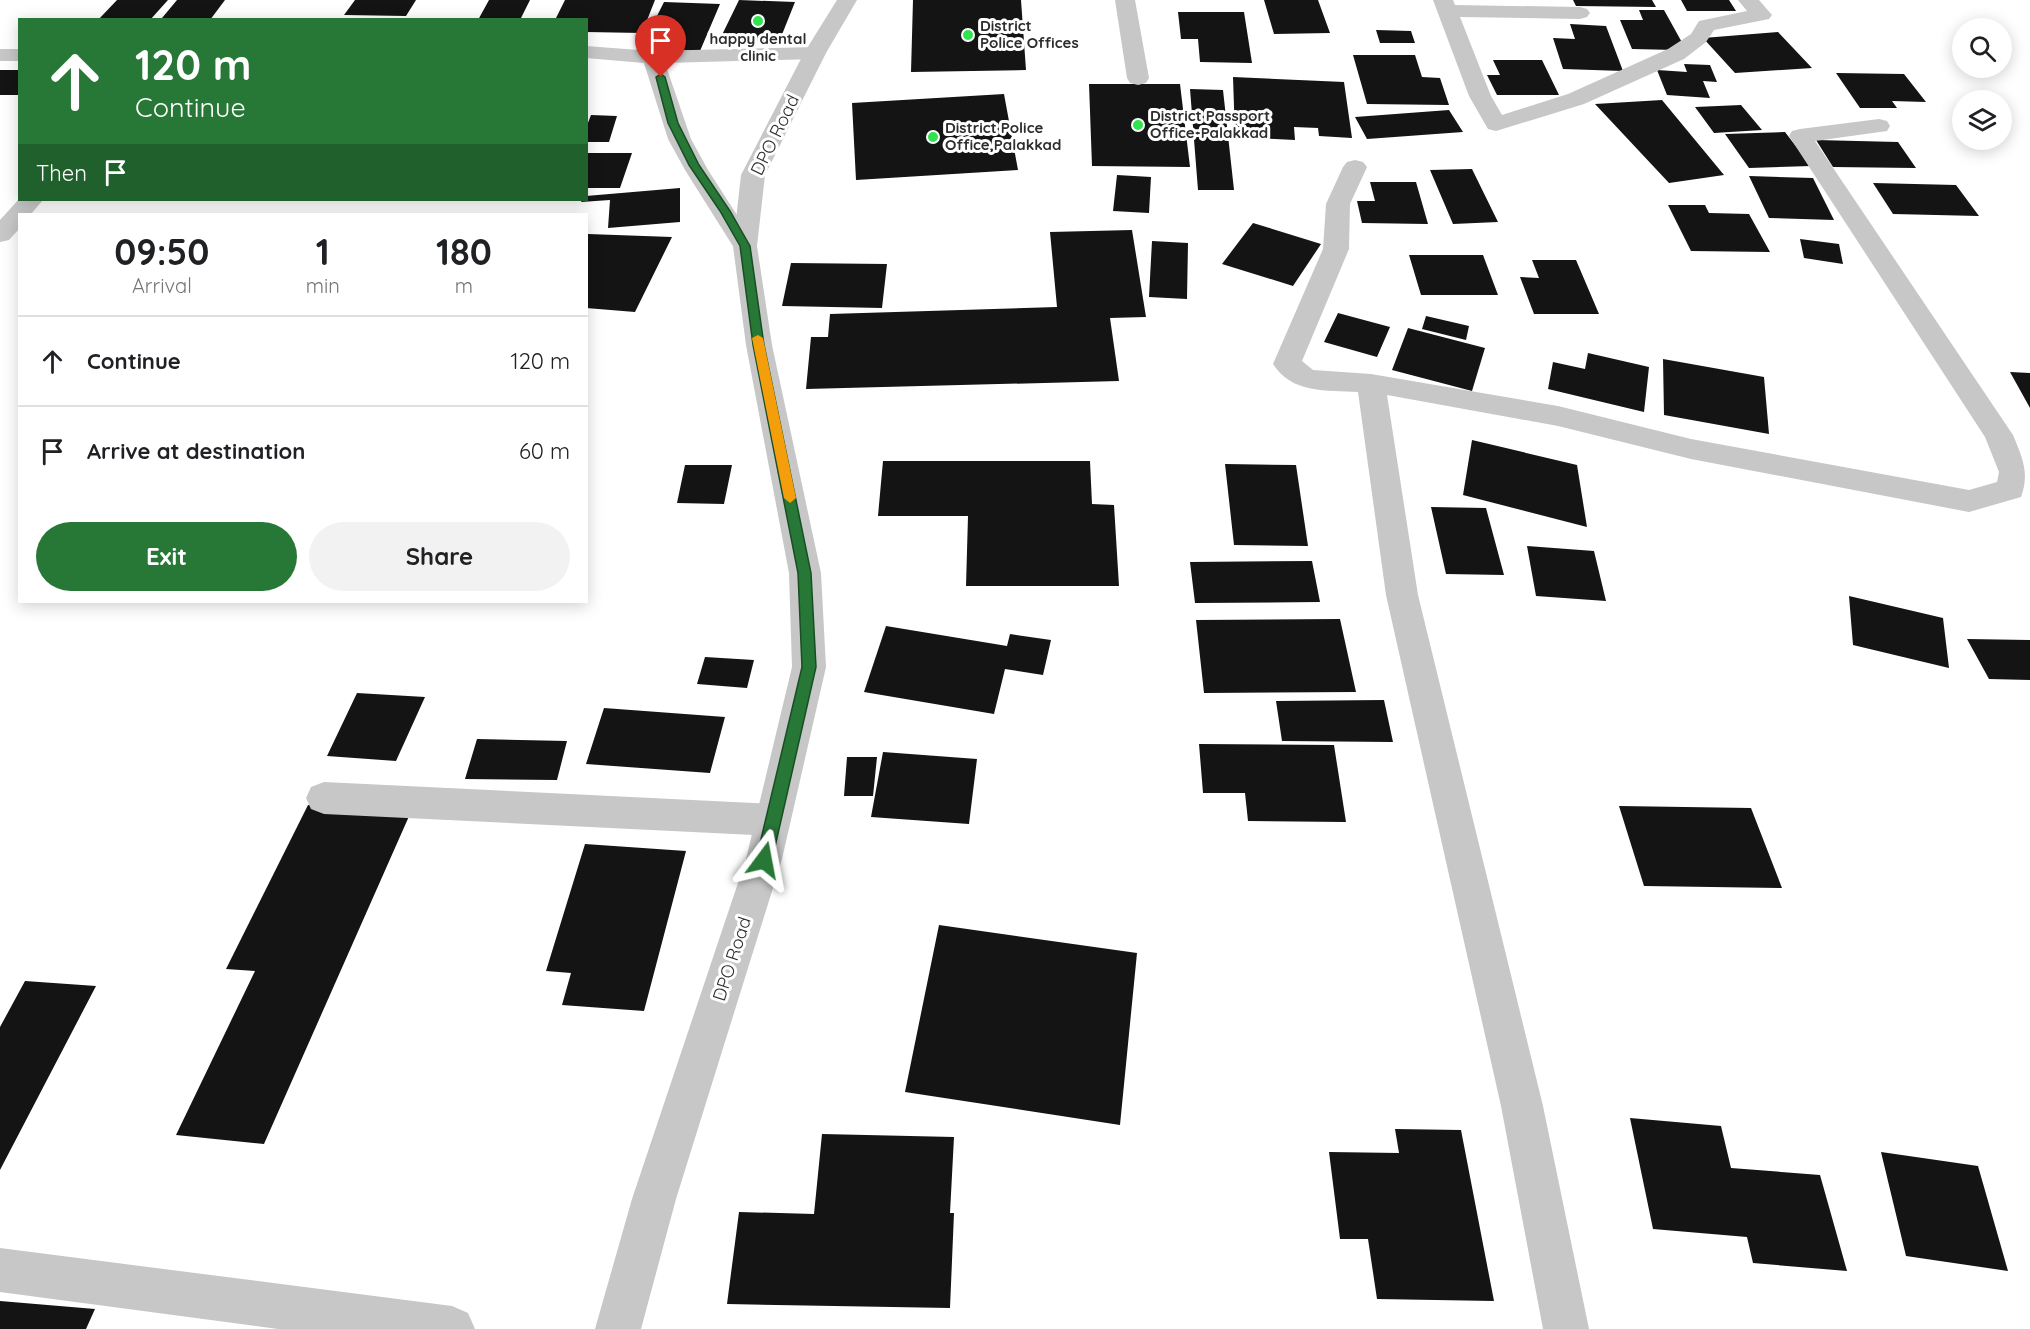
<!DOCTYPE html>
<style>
body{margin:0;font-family:Quicksand,sans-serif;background:#f2f2f2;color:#202124;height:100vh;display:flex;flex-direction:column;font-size:22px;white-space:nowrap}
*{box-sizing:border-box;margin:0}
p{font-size:20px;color:#757577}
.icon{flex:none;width:33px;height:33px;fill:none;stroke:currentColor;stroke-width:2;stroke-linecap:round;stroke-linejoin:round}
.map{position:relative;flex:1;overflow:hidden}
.sheet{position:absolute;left:18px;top:213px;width:570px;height:390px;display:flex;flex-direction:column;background:#fff;border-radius:0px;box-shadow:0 3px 15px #0003}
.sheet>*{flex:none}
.hud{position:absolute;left:18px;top:18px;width:570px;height:183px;border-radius:0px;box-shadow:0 3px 15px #0003;background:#277837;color:#fff;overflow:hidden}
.controls{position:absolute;left:1952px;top:18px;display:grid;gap:12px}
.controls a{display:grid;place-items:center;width:60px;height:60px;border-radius:50%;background:#fff;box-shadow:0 3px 15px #0003;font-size:30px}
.pin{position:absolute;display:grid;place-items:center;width:51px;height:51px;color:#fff;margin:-62px -26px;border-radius:50% 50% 50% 0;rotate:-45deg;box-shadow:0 0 6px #0007}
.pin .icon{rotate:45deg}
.me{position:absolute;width:66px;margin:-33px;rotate:13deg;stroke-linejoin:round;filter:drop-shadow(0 0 4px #0008)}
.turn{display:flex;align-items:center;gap:21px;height:126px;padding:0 18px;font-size:27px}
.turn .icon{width:78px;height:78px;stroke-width:2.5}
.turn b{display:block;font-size:42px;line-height:51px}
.then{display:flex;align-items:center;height:57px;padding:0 18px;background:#0003;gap:12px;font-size:22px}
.eta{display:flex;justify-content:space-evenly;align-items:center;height:102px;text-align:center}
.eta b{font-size:36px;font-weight:700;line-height:42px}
.primary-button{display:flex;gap:12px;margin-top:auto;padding:12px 18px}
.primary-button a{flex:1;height:69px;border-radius:36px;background:#277837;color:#fff;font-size:24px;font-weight:700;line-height:69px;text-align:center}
.primary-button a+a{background:#f2f2f2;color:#202124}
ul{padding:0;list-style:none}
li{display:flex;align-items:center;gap:18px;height:90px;padding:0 18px;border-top:2px solid #e0e0e0}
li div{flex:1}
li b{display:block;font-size:22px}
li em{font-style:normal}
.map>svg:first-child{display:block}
.building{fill:#141414}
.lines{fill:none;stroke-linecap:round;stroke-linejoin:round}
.minor{fill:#c7c7c7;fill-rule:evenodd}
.tertiary{fill:#c7c7c7;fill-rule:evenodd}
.route{fill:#277837;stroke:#194e24;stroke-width:1.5}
.slow{fill:#f59e0b}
.poi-dot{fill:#30e34f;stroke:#fff;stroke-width:2}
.labels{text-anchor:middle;stroke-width:6;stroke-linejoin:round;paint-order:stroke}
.far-poi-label{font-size:15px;font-weight:bold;fill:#2d2d2d;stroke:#fff;text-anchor:start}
.street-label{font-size:18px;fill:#2d2d2d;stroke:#fff}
</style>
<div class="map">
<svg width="2030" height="1329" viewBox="0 0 2030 1329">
<rect width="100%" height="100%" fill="#fff"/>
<path class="building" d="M 117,0 L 168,0 L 150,20 L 98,20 Z
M 177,0 L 225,0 L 210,20 L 162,18 Z
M 355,0 L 416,0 L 406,16 L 344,15 Z
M 489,0 L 530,0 L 520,20 L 478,20 Z
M 565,0 L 655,0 L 642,33 L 586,32 L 586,20 L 555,20 Z
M 739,0 L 795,2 L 779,42 L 720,39 Z
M 913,0 L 1021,0 L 1026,70 L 911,72 Z
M 1264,0 L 1318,0 L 1330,33 L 1274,34 Z
M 1573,0 L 1652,0 L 1656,7 L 1576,6 Z
M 1681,0 L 1729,0 L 1736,11 L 1687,11 Z
M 664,2 L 720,4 L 700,51 L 641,48 Z
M 1639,10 L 1664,10 L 1684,46 L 1676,50 L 1632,49 L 1620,20 L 1643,20 Z
M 1178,12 L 1244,12 L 1252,63 L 1200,62 L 1198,39 L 1181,39 Z
M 1570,24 L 1606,26 L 1623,71 L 1563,69 L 1553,38 L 1575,39 Z
M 1376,30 L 1411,31 L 1415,43 L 1380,43 Z
M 1778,32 L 1812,68 L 1735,73 L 1703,38 Z
M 1353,55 L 1415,55 L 1422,77 L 1440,78 L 1449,105 L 1367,104 Z
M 1493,60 L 1542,60 L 1559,95 L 1497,95 L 1487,75 L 1500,75 Z
M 1684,64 L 1710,65 L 1717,82 L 1703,81 L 1710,98 L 1667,95 L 1657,70 L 1687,72 Z
M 0,70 L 20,70 L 20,95 L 0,95 Z
M 1836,73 L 1904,74 L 1926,102 L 1892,101 L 1897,108 L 1860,108 Z
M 1233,77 L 1344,82 L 1352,138 L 1319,136 L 1318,128 L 1294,127 L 1295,140 L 1235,137 Z
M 1089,84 L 1180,84 L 1190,167 L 1092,166 Z
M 1190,89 L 1223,90 L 1234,190 L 1198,190 Z
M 1004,94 L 1018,170 L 856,180 L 852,103 Z
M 1662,100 L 1724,175 L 1669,183 L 1595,104 Z
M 1741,105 L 1762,130 L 1714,133 L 1695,107 Z
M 1449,110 L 1463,132 L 1367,139 L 1355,117 Z
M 591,115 L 617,116 L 609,142 L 586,142 L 586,128 Z
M 1785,132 L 1811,166 L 1749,168 L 1725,134 Z
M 1816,140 L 1898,142 L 1916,168 L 1833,167 Z
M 586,153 L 632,153 L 620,188 L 586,188 Z
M 1472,169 L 1498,222 L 1453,224 L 1430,170 Z
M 1117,175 L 1151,177 L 1149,213 L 1113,211 Z
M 1749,176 L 1813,178 L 1834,220 L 1769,218 Z
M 1370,182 L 1416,182 L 1428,224 L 1362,223 L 1357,201 L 1375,201 Z
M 1873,183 L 1956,185 L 1979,216 L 1893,214 Z
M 680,188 L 680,222 L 608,228 L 610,200 L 581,202 L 582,200 L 586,200 L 586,196 Z
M 1668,205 L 1705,205 L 1709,213 L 1749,214 L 1770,252 L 1691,251 Z
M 1253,223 L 1321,244 L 1293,286 L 1222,264 Z
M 1132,230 L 1146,317 L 1110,318 L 1119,381 L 806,389 L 811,337 L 828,337 L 830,314 L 1057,307 L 1050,232 Z
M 588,234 L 672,237 L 635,312 L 586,308 L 586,237 Z
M 1800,239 L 1839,244 L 1843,264 L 1804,258 Z
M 1152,241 L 1188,243 L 1187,299 L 1149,297 Z
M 1409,255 L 1483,255 L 1498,295 L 1421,295 Z
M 1532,260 L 1576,260 L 1599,314 L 1534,314 L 1520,277 L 1539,278 Z
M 791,263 L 887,264 L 882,308 L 782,306 Z
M 1338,313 L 1390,327 L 1377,357 L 1324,342 Z
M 1426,316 L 1469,326 L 1466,340 L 1422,329 Z
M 1408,328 L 1485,348 L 1472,391 L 1392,370 Z
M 1588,353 L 1649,367 L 1644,412 L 1548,389 L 1553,362 L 1585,369 Z
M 1663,359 L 1764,377 L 1769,434 L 1664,415 Z
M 2010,372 L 2030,373 L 2030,408 Z
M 1472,440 L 1577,465 L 1587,527 L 1463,495 Z
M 883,461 L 1090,461 L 1092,504 L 1114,505 L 1119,586 L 966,586 L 968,516 L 878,516 Z
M 1225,464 L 1296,465 L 1308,546 L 1234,545 Z
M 685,465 L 732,465 L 724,504 L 677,503 Z
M 1431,507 L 1486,508 L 1504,575 L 1446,574 Z
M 1527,546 L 1594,551 L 1606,601 L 1536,596 Z
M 1312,561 L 1320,602 L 1195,603 L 1190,562 Z
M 1849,596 L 1943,618 L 1949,668 L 1853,645 Z
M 1340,619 L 1356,692 L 1204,693 L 1196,620 Z
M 886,626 L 1007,646 L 1010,634 L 1051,640 L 1043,675 L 1005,669 L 994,714 L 864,692 Z
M 1967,639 L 2030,640 L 2030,680 L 1989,679 Z
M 705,657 L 754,660 L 747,688 L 697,684 Z
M 357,693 L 425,697 L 396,761 L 327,756 Z
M 1384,700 L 1393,742 L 1282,741 L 1276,701 Z
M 604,708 L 725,717 L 710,773 L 586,764 Z
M 477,739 L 567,741 L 557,780 L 465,779 Z
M 1199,744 L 1334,745 L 1346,822 L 1248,821 L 1245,793 L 1203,793 Z
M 883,752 L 977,759 L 969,824 L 871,817 Z
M 847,757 L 877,757 L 873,796 L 844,796 Z
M 308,805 L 410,814 L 264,1144 L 176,1135 L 255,971 L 226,969 Z
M 1619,806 L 1751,808 L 1782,888 L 1644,886 Z
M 585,844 L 686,851 L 644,1011 L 562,1005 L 571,973 L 546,971 Z
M 939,925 L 1137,953 L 1120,1125 L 905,1092 Z
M 25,981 L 96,986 L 0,1170 L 0,1027 Z
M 1630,1118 L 1721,1126 L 1731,1168 L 1820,1175 L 1847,1271 L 1753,1263 L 1747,1237 L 1653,1229 Z
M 1395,1129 L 1461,1130 L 1494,1301 L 1377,1299 L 1368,1239 L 1340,1239 L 1329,1152 L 1399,1153 Z
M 822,1134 L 954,1137 L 950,1213 L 954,1213 L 950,1308 L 727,1304 L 739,1212 L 814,1214 Z
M 1881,1152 L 1978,1166 L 2008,1271 L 1906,1256 Z
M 0,1301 L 95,1309 L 86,1329 L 0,1329 Z"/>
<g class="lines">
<path class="minor" d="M 1115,0 L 1135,0 L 1149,78 L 1146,83 L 1138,85 L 1130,83 L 1127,78 Z
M 1433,0 L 1453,0 L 1455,5 L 1580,7 L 1587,9 L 1590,13 L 1587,17 L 1580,19 L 1460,17 L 1491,96 L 1502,115 L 1568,94 L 1668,49 L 1691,34 L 1699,21 L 1747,11 L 1738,0 L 1759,0 L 1772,15 L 1769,19 L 1714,30 L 1706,42 L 1684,59 L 1584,104 L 1496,131 L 1488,129 L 1469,96 Z
M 586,46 L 652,51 L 815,47 L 823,48 L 826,53 L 823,58 L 815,59 L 665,63 L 691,139 L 708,170 L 757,246 L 754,251 L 745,254 L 736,251 L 685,170 L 668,139 L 644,63 L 586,58 Z
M 0,49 L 20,49 L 20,61 L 0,61 Z
M 1879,119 L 1887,121 L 1890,126 L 1887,131 L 1815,141 L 2013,435 C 2022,457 2030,473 2021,497 L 1969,512 L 1691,459 L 1558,426 L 1387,395 L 1418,595 L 1543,1106 L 1589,1329 L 1543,1329 L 1501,1106 L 1386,595 L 1358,392 C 1327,390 1292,394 1273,364 L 1323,249 L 1326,204 L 1343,167 L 1347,162 L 1355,160 L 1363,162 L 1367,167 L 1350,204 L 1349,249 L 1302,361 L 1313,370 L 1371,374 L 1558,406 L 1691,439 L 1969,490 L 1997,482 L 1999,472 L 1985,437 L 1789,136 L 1792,131 L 1800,129 Z
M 20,198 L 43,200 L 31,214 L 20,214 L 20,228 L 9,240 L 0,242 L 0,220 Z
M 324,782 L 773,804 L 786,809 L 791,820 L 786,831 L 773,836 L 324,814 L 311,809 L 306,798 L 311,787 Z
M 0,1248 L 452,1306 L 468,1313 L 475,1329 L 278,1329 L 0,1292 Z"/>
<path class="tertiary" d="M 837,0 L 857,0 L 826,53 L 765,175 L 757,246 L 772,345 L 821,573 L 826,667 L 782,859 L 676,1199 L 641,1329 L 595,1329 L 632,1199 L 746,859 L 792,667 L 789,573 L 746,345 L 733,246 L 741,175 L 804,53 Z"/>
</g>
<path class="route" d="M 661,74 L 665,77 L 678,123 L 699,165 L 730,211 L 750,246 L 764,345 L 811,573 L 816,667 L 772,860 L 769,864 L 764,866 L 759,864 L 756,860 L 802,667 L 798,573 L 753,345 L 740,246 L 720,211 L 689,165 L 668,123 L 656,77 Z"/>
<path class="slow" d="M 758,335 L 763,338 L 796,498 L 790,503 L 784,498 L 752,338 Z"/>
<g class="poi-dot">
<circle cx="758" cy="21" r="6"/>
<circle cx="968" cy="35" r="6"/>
<circle cx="1138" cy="125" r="6"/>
<circle cx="933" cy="137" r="6"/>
</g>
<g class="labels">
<g class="far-poi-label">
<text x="980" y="31">District<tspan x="980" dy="17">Police Offices</tspan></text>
<text x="758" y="44" text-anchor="middle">happy dental<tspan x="758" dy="17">clinic</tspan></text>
<text x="1150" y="121">District Passport<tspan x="1150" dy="17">Office-Palakkad</tspan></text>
<text x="945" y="133">District Police<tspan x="945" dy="17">Office,Palakkad</tspan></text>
</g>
<g class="street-label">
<text transform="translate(775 135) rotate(-64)" y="6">DPO Road</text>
<text transform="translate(732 959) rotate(-72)" y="6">DPO Road</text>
</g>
</g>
</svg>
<div class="controls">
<a><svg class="icon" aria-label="search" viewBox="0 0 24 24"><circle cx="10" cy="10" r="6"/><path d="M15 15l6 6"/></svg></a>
<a><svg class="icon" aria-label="layers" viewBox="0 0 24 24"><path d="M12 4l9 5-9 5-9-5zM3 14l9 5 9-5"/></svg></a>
</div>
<div class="pin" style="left:661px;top:77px;background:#d93025"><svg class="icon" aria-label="arrive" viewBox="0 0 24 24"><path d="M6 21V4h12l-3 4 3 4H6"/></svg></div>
<svg class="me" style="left:764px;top:860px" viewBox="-20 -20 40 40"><path d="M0-17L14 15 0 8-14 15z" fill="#277837" stroke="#fff" stroke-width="4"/></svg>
<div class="hud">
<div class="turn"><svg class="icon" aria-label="ahead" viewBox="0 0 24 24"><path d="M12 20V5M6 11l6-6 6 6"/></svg><div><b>120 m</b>Continue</div></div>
<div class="then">Then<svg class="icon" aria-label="arrive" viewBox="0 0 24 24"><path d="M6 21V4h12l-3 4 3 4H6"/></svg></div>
</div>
<section class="sheet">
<div class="eta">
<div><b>09:50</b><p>Arrival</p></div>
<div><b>1</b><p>min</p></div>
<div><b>180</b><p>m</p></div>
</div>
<ul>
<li><svg class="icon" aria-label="ahead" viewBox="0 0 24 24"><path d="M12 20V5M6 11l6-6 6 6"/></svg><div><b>Continue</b></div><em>120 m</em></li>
<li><svg class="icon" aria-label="arrive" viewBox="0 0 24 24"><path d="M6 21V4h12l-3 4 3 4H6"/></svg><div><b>Arrive at destination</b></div><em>60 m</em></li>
</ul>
<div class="primary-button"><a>Exit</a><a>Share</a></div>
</section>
</div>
